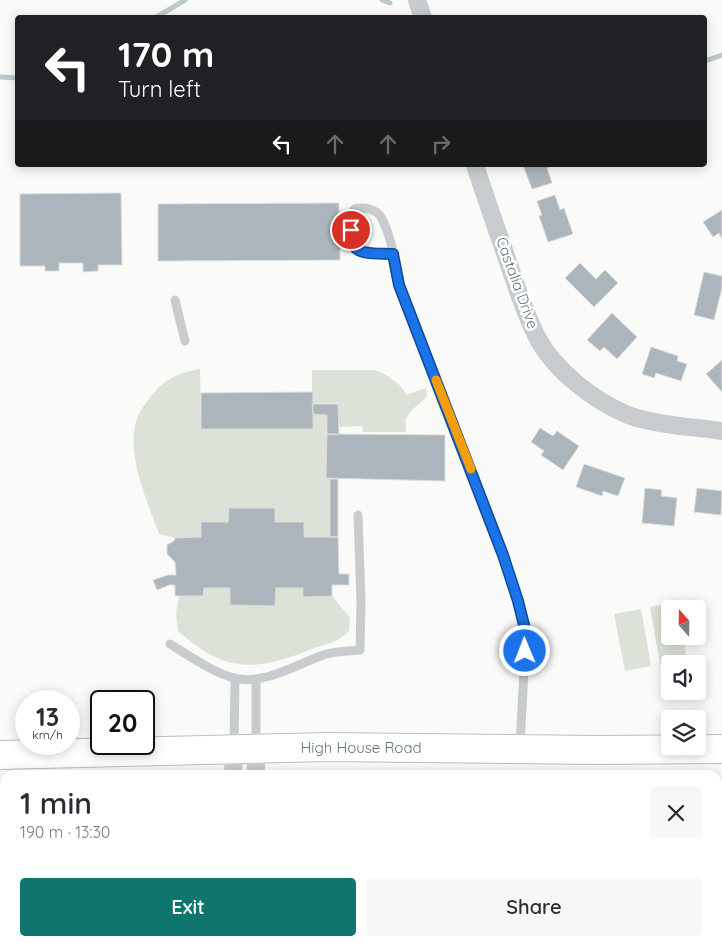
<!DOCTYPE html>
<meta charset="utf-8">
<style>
body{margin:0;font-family:Quicksand,sans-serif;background:#f7f7f7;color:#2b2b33;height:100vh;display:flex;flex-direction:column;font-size:19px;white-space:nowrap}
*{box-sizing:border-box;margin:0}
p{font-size:16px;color:#7c7c81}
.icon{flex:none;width:28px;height:28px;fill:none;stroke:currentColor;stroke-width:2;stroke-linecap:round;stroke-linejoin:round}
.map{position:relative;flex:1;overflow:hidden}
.panel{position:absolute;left:0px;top:770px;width:722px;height:176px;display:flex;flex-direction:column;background:#fff;border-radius:15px 15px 0 0;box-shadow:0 2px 12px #0003}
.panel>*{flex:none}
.top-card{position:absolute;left:15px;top:15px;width:692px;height:152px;border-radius:5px;box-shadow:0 2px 12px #0003;background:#202124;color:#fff;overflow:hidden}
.needle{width:32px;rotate:340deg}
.fabs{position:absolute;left:661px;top:600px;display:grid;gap:10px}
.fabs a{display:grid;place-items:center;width:45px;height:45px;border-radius:5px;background:#fff;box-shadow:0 2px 12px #0003;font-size:25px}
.speed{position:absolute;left:15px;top:690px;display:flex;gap:10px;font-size:25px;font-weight:700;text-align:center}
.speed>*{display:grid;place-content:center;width:65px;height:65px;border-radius:50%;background:#fff;box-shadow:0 2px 12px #0003;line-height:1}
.speed small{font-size:12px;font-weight:400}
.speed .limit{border:2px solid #111;border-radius:8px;background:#fff;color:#111}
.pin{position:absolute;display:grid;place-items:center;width:42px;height:42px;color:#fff;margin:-21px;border:2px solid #fff;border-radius:50%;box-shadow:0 1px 5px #0007}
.me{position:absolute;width:55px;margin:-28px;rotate:359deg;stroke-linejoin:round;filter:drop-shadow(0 0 4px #0008)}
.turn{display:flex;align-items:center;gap:18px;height:105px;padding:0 20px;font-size:22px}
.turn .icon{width:65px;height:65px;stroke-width:2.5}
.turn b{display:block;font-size:35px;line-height:42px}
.lanes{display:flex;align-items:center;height:48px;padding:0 20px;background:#0003;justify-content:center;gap:25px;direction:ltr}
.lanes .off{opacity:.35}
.round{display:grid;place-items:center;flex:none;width:52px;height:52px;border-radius:5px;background:#f7f7f7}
.head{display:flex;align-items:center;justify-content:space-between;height:85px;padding:0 20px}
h1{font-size:30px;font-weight:600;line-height:38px}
.cta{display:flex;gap:10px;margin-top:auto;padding:10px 20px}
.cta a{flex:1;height:58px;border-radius:5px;background:#0f766e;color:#fff;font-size:20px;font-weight:600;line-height:58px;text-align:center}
.cta a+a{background:#f7f7f7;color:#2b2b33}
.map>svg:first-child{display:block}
.green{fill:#dce2d8}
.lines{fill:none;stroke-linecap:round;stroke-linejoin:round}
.stream{stroke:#bdcacd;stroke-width:5}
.building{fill:#abb5bb;stroke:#dcdcda}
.primary-casing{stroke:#bbbfc3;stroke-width:30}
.lane{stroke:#c8cccf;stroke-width:9}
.street{stroke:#c8cccf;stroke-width:18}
.primary{stroke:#fff;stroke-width:28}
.route-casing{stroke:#114b97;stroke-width:12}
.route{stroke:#1a73e8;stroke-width:9}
.slow{stroke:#f59e0b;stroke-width:9}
.labels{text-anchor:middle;stroke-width:5;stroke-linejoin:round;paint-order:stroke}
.street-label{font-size:15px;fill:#637684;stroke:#fff}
</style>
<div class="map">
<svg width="722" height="946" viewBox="0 0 722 946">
<rect width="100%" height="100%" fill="#fafaf8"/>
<path class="green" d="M 200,369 L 201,429 L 313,429 L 313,414 L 327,415 L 326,478 L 330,479 L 330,537 L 304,537 L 304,522 L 275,522 L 275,508 L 229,508 L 228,522 L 201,522 L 201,537 L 175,538 L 159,534 C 148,503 126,455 136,422 C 138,414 144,405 149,399 C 163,380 176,373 200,369 Z
M 312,370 L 374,370 C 386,374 401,382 406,395 L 426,388 L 427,396 C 422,403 409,410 406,419 C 405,422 406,428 406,432 L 363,432 L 362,426 L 339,427 L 338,403 L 312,403 Z
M 204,588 L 230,588 L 230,605 L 275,606 L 276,588 L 303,588 L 304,597 L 332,596 L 350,618 L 349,631 C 336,644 327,643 312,649 C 255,672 225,673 178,631 L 176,613 L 179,596 L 203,596 Z
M 676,602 L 677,609 L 670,609 L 670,636 L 683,636 L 687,659 L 660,664 L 650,607 Z
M 641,609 L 651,666 L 625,671 L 614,614 Z
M 0,786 L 5,786 L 5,941 L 681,941 L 683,946 L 0,946 Z"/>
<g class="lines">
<path class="stream" d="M 382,0 L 390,3
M 155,18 L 185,0
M 705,61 L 722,55
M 0,77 L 18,78"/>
</g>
<path class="building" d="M 523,165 L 551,165 L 551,166 L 547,168 L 552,183 L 532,189 Z
M 121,193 L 122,265 L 98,265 L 98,271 L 83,272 L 83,263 L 59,263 L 59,271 L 45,271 L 45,266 L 20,266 L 20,194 Z
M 555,195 L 560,210 L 564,208 L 573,234 L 548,242 L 539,216 L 542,215 L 537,201 Z
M 339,203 L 339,227 L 365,227 L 365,236 L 340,237 L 340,260 L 158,261 L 158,204 Z
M 722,210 L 722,239 L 719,233 L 713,237 L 703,222 Z
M 580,263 L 596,279 L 605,270 L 618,283 L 594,307 L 565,278 Z
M 704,272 L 722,276 L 722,288 L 714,320 L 694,315 Z
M 612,313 L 637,337 L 617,359 L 604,347 L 600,351 L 587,340 Z
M 651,347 L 678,356 L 677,361 L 687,364 L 681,381 L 656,373 L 654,378 L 642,374 Z
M 722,360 L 722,392 L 706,374 Z
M 313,392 L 313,429 L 201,429 L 201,393 Z
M 312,404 L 338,404 L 339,435 L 327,434 L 327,415 L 313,414 Z
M 540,428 L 553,436 L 557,431 L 579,446 L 563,470 L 541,455 L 544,451 L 531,442 Z
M 327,434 L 445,435 L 445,481 L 326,478 Z
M 584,464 L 625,478 L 618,496 L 603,491 L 602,496 L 576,487 Z
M 330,479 L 338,479 L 338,537 L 330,537 Z
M 645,488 L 662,490 L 661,496 L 677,498 L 674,526 L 642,523 Z
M 697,488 L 722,491 L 721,515 L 694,512 Z
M 229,508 L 275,508 L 275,522 L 304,522 L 304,537 L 338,537 L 339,574 L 349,574 L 349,585 L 332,585 L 332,596 L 303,597 L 303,588 L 276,588 L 275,606 L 230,605 L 230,588 L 204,588 L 203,596 L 175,596 L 175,585 L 169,585 L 157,590 L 153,580 L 168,575 L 176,575 L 175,562 L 167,554 L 167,545 L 174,541 L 175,538 L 201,537 L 201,522 L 228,522 Z"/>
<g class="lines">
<g class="primary-casing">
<path id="primary" d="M 0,755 L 328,747 L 599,750 L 722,749"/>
</g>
<path class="lane" d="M 393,254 C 383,253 367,255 358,250 C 350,245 346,212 357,208 C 358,208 364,208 365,208 C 372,209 377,211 381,217 C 392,237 395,263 399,285 L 489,517 L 518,601 L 526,633 L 520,746
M 175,300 L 185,341
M 170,644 C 188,655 214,673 234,678 C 263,686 299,663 326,654 C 337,651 349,651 360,650 L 361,602 L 358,515
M 256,679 L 256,746
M 234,746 L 235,678"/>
<path class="street" d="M 417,0 L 423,18
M 475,165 C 485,196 496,227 507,259 C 516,285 524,312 537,337 C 554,370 594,401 628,415 C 655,425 694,427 722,431
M 233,775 L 234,749
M 256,775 L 256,748
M 247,941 L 248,946"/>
<use href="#primary" class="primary"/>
</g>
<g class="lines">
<g class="route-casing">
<path id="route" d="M 351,230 C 352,235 351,242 354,246 C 360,256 382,253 393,254 L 399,285 L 503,555 L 518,601 L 526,633 L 525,651"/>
</g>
<use href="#route" class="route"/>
<path class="slow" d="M 436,380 L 471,469"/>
</g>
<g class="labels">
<g class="street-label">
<text transform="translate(517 283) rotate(70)" y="5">Castalia Drive</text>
<text x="361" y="753">High House Road</text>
</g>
</g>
</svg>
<div class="fabs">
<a><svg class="needle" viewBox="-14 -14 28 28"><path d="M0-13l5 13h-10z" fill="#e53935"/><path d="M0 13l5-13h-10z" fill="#7c7c81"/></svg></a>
<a><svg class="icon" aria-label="sound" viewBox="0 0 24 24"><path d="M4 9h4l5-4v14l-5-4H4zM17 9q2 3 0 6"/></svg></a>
<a><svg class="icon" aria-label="layers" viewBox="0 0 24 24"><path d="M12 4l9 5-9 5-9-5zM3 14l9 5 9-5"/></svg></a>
</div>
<div class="speed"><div>13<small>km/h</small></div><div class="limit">20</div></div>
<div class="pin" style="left:351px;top:230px;background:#d93025"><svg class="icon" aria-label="arrive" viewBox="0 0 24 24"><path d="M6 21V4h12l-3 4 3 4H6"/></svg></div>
<svg class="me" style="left:525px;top:651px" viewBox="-20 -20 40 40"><circle r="17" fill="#1a73e8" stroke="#fff" stroke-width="3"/><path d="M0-11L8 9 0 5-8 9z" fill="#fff"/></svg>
<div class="top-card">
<div class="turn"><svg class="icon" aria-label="left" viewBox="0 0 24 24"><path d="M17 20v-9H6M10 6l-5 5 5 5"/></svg><div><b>170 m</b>Turn left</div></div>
<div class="lanes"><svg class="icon" aria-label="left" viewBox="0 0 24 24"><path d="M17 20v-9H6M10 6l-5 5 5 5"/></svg><svg class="icon off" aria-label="ahead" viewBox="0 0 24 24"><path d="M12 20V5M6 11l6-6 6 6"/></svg><svg class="icon off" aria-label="ahead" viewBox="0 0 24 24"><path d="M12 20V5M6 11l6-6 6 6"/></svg><svg class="icon off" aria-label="right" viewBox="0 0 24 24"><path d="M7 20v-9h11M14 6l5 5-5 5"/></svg></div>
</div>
<section class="panel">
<div class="head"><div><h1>1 min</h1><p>190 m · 13:30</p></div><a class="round"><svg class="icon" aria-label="close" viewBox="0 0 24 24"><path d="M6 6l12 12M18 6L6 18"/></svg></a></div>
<div class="cta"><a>Exit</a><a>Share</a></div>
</section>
</div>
